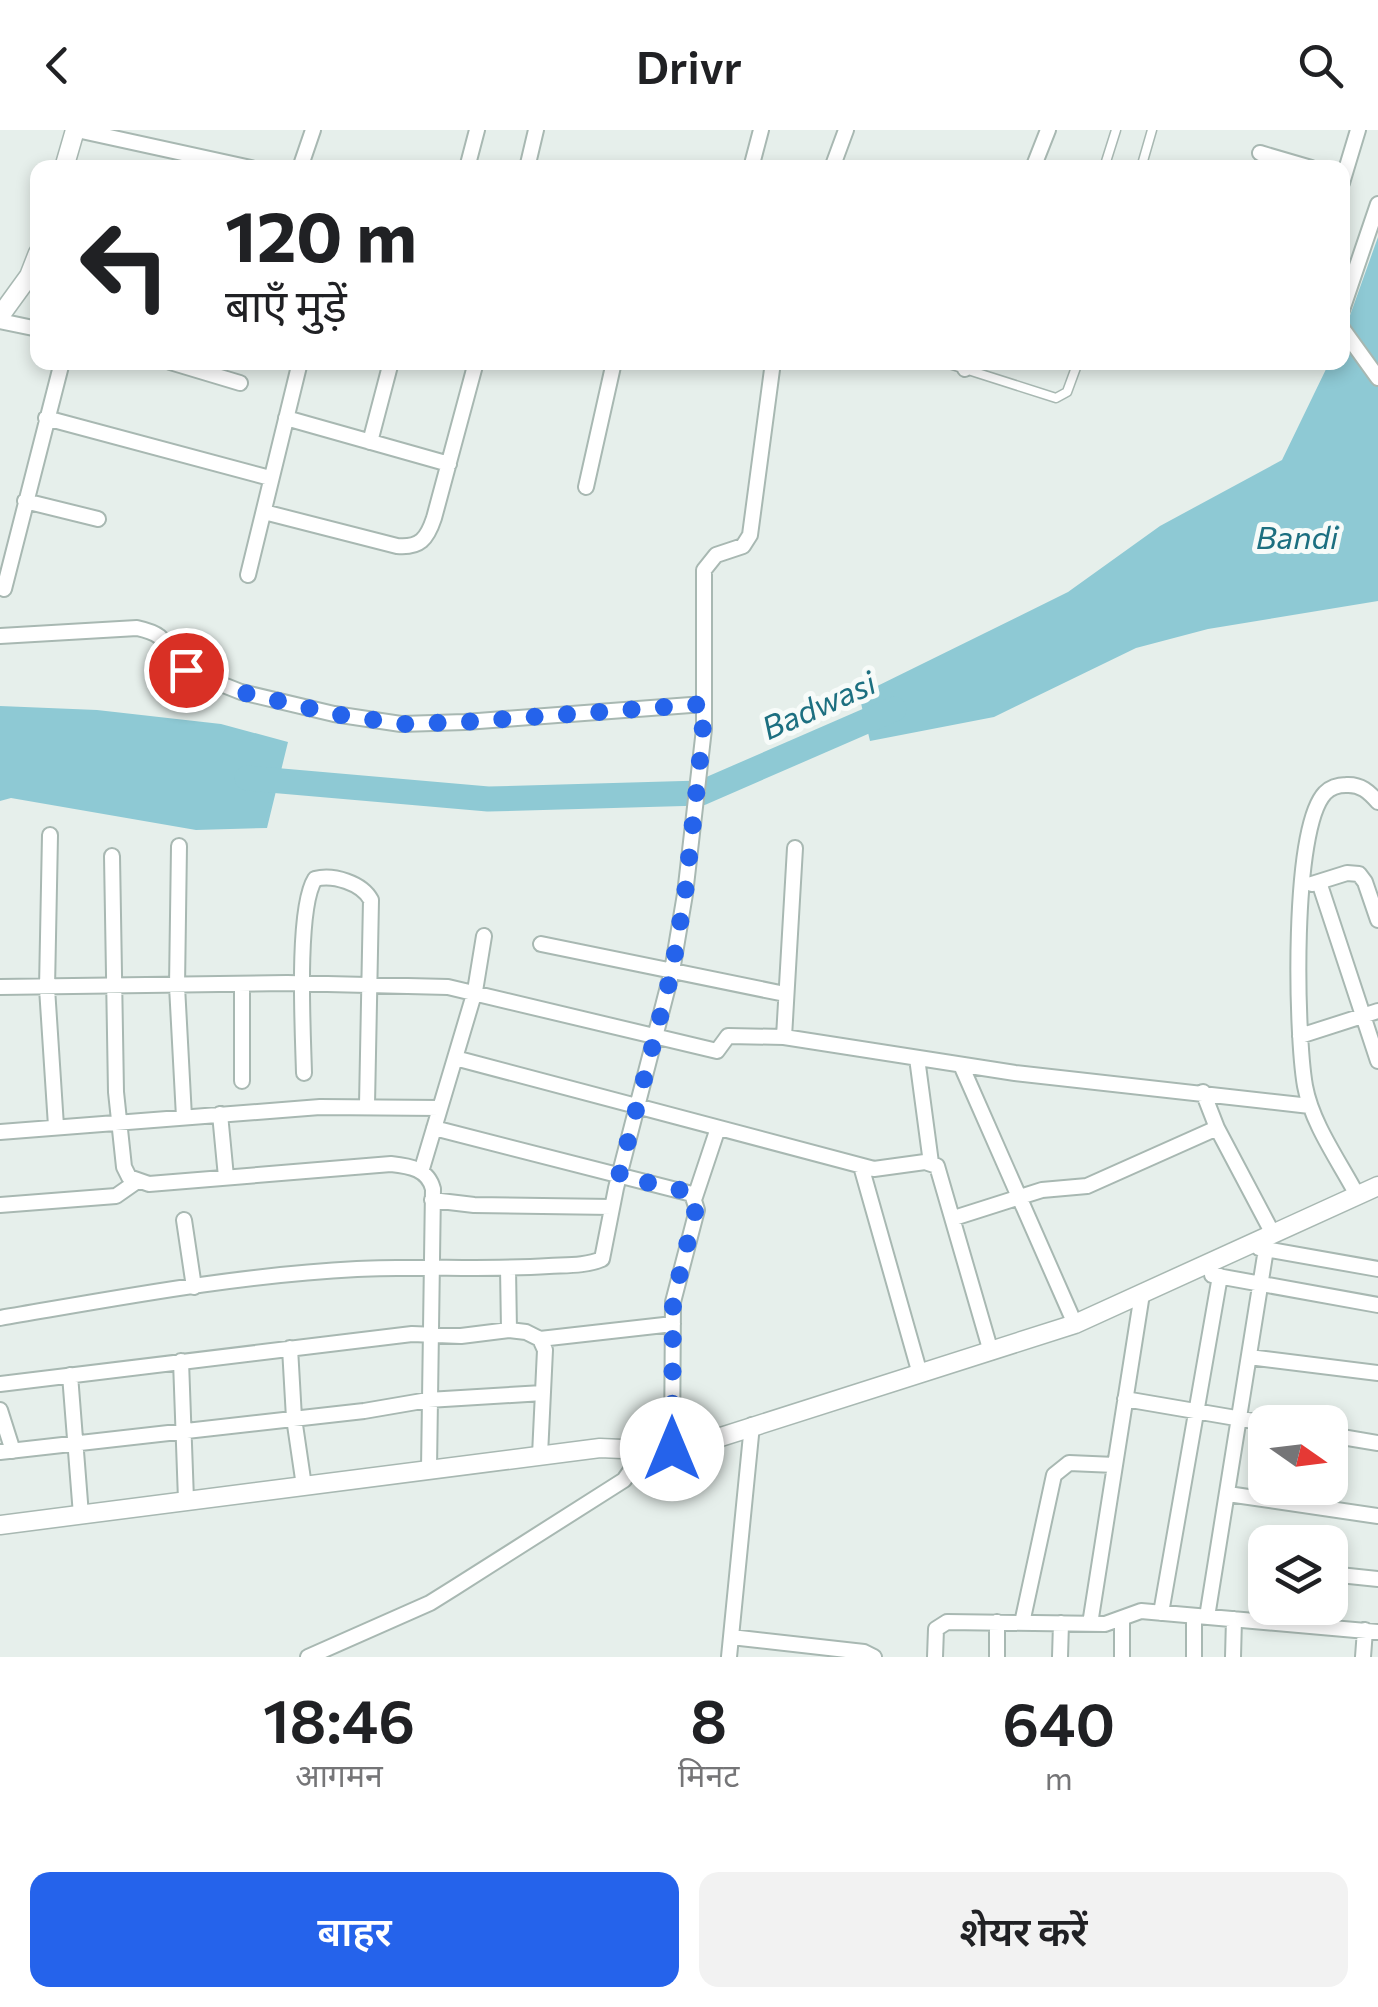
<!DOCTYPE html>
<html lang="hi">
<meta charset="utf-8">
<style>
body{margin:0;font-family:Commissioner,"Noto Sans Devanagari",sans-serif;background:#f2f2f2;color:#202124;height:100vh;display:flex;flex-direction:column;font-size:38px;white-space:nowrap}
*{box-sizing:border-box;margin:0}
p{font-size:32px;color:#757577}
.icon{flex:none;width:55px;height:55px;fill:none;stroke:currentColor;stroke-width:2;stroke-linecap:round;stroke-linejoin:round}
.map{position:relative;height:1527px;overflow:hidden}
.sheet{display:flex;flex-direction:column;background:#fff;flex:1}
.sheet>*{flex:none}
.hud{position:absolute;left:30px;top:30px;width:1320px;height:210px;border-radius:20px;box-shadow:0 5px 15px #0003;background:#fff;color:#202124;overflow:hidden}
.needle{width:65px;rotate:104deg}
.fabs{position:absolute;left:1248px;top:1275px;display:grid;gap:20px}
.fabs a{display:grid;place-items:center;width:100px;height:100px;border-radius:20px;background:#fff;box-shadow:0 5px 15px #0003;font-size:50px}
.pin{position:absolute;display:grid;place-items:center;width:85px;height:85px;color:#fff;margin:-42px;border:5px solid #fff;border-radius:50%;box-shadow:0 2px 10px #0007}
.me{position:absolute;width:110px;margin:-55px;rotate:0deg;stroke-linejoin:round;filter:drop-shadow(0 0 8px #0008)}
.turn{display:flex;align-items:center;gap:35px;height:210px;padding:0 30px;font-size:45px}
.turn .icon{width:130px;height:130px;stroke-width:2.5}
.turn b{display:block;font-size:70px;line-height:85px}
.eta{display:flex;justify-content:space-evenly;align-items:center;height:170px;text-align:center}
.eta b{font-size:60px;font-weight:600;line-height:70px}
.button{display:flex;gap:20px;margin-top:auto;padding:20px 30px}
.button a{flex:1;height:115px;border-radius:20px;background:#2563eb;color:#fff;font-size:40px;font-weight:600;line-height:115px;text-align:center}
.button a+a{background:#f2f2f2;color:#202124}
header{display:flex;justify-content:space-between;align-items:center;height:130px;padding:0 30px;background:#fff;font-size:45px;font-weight:600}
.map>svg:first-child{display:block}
.water{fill:#8ec9d4}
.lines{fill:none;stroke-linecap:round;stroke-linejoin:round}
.river{stroke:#8ec9d4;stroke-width:25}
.service-casing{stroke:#a8b8b2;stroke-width:11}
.minor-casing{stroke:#a8b8b2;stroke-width:18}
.tertiary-casing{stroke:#a8b8b2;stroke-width:21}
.service{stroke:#fff;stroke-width:8}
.minor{stroke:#fff;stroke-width:14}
.tertiary{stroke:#fff;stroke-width:18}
.route{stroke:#2563eb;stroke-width:18;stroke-dasharray:0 32.4}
.labels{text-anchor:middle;stroke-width:10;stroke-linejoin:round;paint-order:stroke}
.water-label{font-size:32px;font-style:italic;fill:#1c6f80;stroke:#f7fbf9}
</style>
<header><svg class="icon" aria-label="back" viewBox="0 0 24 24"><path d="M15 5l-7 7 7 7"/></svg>Drivr<svg class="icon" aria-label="search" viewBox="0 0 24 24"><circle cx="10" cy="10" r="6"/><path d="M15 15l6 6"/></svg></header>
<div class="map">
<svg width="1378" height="1527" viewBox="0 0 1378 1527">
<rect width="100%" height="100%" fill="#e6efeb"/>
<path class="water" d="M 1378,107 L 1378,471 L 1208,499 L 1136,518 L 994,587 L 870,611 L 859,565 L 1068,462 L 1160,396 L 1282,330 L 1329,233 L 1342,232 L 1343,205 Z
M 0,576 L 97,580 L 221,594 L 288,612 L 267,698 L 196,700 L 11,668 L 0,671 Z"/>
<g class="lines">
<path class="river" d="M 247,648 L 488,669 L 701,663 L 894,579"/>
<g class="service-casing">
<path id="service" d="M 1104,38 L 1116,0
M 1141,38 L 1152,0
M 943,232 L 1056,268 L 1067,262 L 1078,232"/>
</g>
<g class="minor-casing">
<path id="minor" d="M 77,0 L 251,38
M 1260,23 L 1311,38
M 300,38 L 313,0
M 467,38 L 477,0
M 527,38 L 536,0
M 751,38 L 761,0
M 832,38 L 846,0
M 1033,38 L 1048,0
M 1342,53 L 1358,0
M 1342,180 L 1378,74
M 0,191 L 38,199
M 1342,198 L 1378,248
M 170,232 L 240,253
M 965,239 L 967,232
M 46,288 L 270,348
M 286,288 L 449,334
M 370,312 L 391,232
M 586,357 L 614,232
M 25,371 L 98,389
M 264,382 L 397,416 C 420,418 427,409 434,388 L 476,232
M 248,445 L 300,232
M 4,459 L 62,232
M 0,506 L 137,498 C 169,505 162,513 178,537 L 241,562 L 334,584 L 401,594 L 465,592 L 704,574
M 50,705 L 47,858 L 56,996
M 179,716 L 177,856 L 184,987
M 112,726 L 116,962 L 124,1037 L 129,1047 L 149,1054 L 391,1034 C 410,1036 428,1039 433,1059 L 429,1339
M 1319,752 L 1378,931
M 1312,754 L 1347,743 L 1359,744 L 1365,752 L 1378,790
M 541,814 L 785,864
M 242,854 L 242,951
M 0,857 L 287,853 L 448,857 L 717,921 L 728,906 L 784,907 L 1015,943 L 1310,976
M 1300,906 L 1378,881
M 784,907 L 795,718
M 455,928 L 874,1039 L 925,1032 L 937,1036 L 991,1222
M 917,928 L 931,1033
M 961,935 L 1075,1194
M 304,943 C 303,903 296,779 315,749 C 333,744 362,753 371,770 L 367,975
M 1203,962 L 1217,998 L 1273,1104
M 220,984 L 226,1047
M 434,998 L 692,1064 L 697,1080 L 673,1172 L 672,1319
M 0,1002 L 320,977 L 440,978
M 861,1036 L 920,1244
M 421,1042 L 475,861 L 484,806
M 1357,1065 C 1339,1031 1312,994 1305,956 C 1296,904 1291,699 1325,663 C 1331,657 1338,655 1346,655 C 1361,654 1369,662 1378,672
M 695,1067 L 718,998
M 432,1070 L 474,1075 L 612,1077
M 0,1075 L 116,1066 L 136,1052
M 954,1088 L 1042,1060 L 1087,1056 L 1217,998
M 184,1090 L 194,1157
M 1259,1118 L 1378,1139
M 508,1138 L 509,1200
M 1212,1145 L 1378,1175
M 0,1188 C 118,1168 238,1145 357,1139 C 421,1136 485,1140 549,1136 C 566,1135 586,1136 602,1129 L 616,1058 L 672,841 L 685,764 L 704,599 L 704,440 L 716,425 L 743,416 L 750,405 L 773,232
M 540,1209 L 673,1194
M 290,1218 L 294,1288 L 304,1356
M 1249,1227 L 1378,1243
M 181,1231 L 186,1370
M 70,1245 L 81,1385
M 0,1254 L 412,1204 L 461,1206 L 509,1200 L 526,1202 L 540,1209 L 545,1220 L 540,1325
M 1125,1269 L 1265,1293
M 0,1280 L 13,1321
M 1330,1305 L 1378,1313
M 0,1322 L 364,1281 L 428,1270 L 543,1263
M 1228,1364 L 1378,1386
M 1330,1444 L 1378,1449
M 1161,1483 L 1220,1146
M 1207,1487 L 1266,1119
M 1022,1493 L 1054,1345 L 1069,1333 L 1115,1335
M 1090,1494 L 1142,1164
M 731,1507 L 864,1522 L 874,1527
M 308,1527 L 430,1473 L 454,1458 L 624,1350 L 645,1320
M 729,1527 L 752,1295
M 935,1527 L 936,1499 L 947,1492 L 1105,1494 L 1141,1481 L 1378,1502
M 997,1527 L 997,1492
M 1060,1527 L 1061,1493
M 1122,1527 L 1122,1490
M 1194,1527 L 1194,1486
M 1233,1527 L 1234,1489
M 1363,1527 L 1365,1500"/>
</g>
<g class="tertiary-casing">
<path id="tertiary" d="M 64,38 L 75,0
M 0,186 L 29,146 L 38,123
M 0,1395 L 600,1318 L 645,1320 L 705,1312 L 1075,1194 L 1378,1056"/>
</g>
<use href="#service" class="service"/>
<use href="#minor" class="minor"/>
<use href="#tertiary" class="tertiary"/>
</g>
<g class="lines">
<path class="route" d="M 186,540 L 241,562 L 334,584 L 402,594 L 465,592 L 704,574 L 702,612 L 685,764 L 672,841 L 619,1046 L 689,1062 L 697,1074 L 673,1172 L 672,1319"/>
</g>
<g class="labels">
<g class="water-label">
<text x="1297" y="419">Bandi</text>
<text transform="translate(819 576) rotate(-24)" y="11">Badwasi</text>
</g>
</g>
</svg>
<div class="fabs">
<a><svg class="needle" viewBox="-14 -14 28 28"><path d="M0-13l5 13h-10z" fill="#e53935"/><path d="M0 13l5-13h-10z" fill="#757577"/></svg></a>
<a><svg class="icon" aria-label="layers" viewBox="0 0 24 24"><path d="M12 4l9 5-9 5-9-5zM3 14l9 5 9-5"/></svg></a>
</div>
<div class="pin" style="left:186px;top:540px;background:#d93025"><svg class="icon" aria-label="arrive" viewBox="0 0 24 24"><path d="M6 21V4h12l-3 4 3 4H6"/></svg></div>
<svg class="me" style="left:672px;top:1319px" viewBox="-20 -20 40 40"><circle r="19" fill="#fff"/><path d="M0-13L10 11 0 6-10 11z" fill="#2563eb"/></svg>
<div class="hud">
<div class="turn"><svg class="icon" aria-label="left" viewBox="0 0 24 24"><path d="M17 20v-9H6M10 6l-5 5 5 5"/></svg><div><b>120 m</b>बाएँ मुड़ें</div></div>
</div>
</div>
<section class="sheet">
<div class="eta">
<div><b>18:46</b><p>आगमन</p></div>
<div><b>8</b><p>मिनट</p></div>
<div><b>640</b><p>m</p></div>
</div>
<div class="button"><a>बाहर</a><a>शेयर करें</a></div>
</section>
